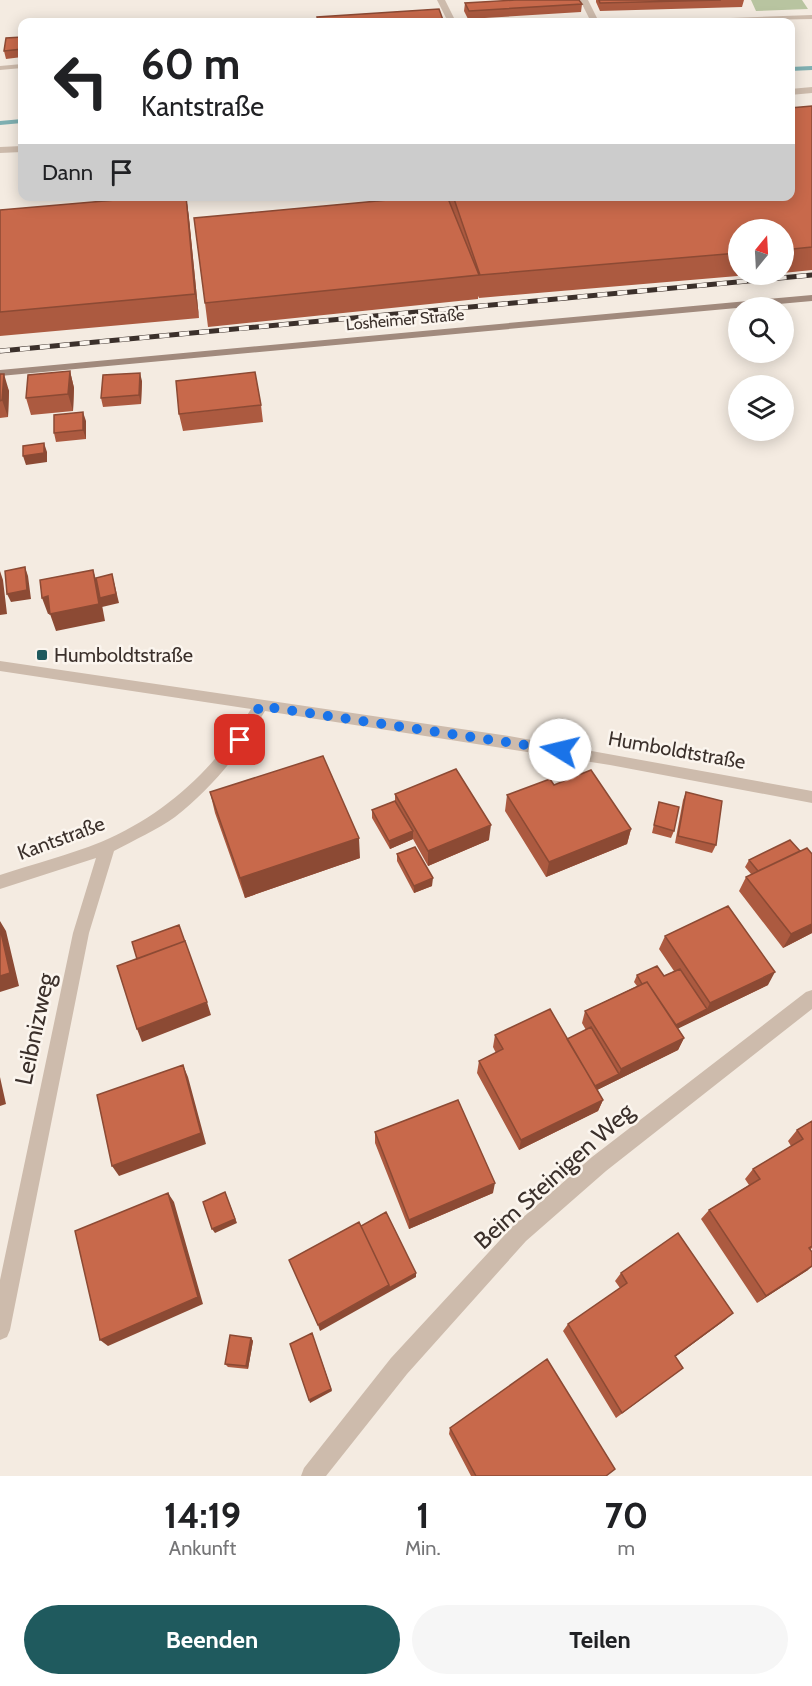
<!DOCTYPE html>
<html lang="de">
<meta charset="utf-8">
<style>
body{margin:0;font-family:Cabin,sans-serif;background:#f6f6f6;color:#202124;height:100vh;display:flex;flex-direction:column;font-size:22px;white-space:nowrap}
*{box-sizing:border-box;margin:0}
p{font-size:20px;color:#757577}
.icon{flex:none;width:33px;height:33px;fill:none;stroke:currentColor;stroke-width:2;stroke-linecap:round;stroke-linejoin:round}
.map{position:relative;height:1476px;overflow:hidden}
.panel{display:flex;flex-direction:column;background:#fff;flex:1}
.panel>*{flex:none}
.guide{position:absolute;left:18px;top:18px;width:777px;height:183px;border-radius:12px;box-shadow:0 3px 15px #0003;background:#fff;color:#202124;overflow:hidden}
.needle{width:39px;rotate:18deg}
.buttons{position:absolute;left:728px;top:219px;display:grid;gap:12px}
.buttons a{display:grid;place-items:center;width:66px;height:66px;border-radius:50%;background:#fff;box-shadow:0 3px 15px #0003;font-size:30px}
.pin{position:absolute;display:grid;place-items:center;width:51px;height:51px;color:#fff;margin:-26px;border-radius:12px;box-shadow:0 3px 9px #0006}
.me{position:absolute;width:66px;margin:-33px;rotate:279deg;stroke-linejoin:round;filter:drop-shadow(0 0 4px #0008)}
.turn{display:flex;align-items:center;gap:21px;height:126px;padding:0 24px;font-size:27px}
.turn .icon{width:78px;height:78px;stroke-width:2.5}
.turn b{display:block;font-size:42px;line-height:51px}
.then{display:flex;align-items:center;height:57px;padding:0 24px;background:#0003;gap:12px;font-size:22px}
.eta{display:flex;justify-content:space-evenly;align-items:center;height:102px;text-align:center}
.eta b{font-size:36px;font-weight:700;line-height:42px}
.action{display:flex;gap:12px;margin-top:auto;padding:12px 24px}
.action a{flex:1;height:69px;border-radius:36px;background:#1f5a5e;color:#fff;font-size:24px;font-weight:700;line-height:69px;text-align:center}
.action a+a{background:#f6f6f6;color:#202124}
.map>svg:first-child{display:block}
.green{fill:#b8c4a0}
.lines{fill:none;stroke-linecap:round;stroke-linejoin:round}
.stream{fill:#7fb0b2;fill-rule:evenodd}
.lane{fill:#cdbbac;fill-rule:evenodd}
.street{fill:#cdbbac;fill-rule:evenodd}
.secondary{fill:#a18a7d;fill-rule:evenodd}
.rail-casing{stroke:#3b302b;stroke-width:5}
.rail{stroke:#fbf5ee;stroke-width:4;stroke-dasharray:10;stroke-linecap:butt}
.wall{fill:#ac5a40}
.shaded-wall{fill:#8c4a34}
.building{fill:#c8694b;stroke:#8c4a34;stroke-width:1.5}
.route{stroke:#1a73e8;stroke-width:10;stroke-dasharray:0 18}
.poi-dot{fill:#1f5a5e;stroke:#fbf5ee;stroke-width:2}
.labels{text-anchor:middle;stroke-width:5;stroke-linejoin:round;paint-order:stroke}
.far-street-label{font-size:16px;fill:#3b302b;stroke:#fbf5ee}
.poi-label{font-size:20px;fill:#3b302b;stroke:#fbf5ee;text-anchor:start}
.street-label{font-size:20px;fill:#3b302b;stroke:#fbf5ee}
.near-street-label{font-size:24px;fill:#3b302b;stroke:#fbf5ee}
</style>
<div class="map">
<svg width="812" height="1476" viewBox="0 0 812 1476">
<rect width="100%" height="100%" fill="#f4ebe1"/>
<path class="green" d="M 751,0 L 802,0 L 808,9 L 756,11 Z"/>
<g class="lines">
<path class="stream" d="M 812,66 L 812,70 L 790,71 L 790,67 Z
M 22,119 L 22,123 L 0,125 L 0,121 Z"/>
<path class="lane" d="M 437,0 L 445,0 L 456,22 L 448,22 Z
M 812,87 L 812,93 L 790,95 L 790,89 Z
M 22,146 L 22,152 L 0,153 L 0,147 Z"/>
<path class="street" d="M 580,0 L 588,0 L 599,22 L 591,22 Z
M 812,15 L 812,19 L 673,22 L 677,20 Z
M 22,64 L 22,68 L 0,70 L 0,66 Z
M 0,661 L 509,736 L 812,791 L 812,803 L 610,765 L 265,711 C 241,752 213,787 175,817 C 157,830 134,840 114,851 L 89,933 L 10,1330 L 7,1337 L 0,1340 L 0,1280 L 73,933 L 96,858 L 0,889 L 0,875 C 33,864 69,855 101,842 C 165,815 216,768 251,709 L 0,671 Z
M 812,990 L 812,1009 L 606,1171 L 526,1241 L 407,1374 L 326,1476 L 301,1476 L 304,1468 L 391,1358 L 512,1227 L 592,1157 L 806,992 Z"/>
<path class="secondary" d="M 812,295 L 812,301 L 0,376 L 0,370 Z"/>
<g class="rail-casing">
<path id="rail" d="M 0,351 L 812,275"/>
</g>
<use href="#rail" class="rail"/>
</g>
<path class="wall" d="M 596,0 L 744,0 L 742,7 L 600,11 L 596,2 Z
M 465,3 L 582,4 L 581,12 L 468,19 L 464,11 Z
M 317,17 L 443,20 L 443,22 L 317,22 Z
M 22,37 L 22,57 L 6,59 L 4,51 Z
M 812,106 L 812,270 L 783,273 L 783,230 L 738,230 L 738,274 L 761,274 L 479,298 L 478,296 L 478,299 L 208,327 L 205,303 L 431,196 L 790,196 Z
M 186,196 L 189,218 L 199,318 L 0,336 L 0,210 Z
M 70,371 L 74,388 L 73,411 L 31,415 L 26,398 Z
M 0,374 L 9,391 L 8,417 L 0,418 Z
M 142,381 L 141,404 L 103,407 L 101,398 Z
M 261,405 L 263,422 L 183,431 L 179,414 Z
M 86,421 L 86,439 L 56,442 L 54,433 Z
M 554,785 L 631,829 L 627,844 L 546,877 L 505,811 L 507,795 Z
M 210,792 L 360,858 L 245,898 L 215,813 Z
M 686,792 L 716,845 L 712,853 L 675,843 L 683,800 Z
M 395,794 L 489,840 L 428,866 L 413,839 L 390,849 L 372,818 L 372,810 L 395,801 Z
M 659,802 L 674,831 L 671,838 L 652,833 Z
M 397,854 L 432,886 L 414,893 L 397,861 Z
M 749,860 L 812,933 L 783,948 L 739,891 L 746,877 L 751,874 L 745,867 Z
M 665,936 L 768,985 L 678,1028 L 684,1038 L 678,1050 L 597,1090 L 603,1100 L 598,1111 L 519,1150 L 477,1073 L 479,1061 L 496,1053 L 493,1047 L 495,1035 L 567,1039 L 586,1030 L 582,1023 L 585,1011 L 637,986 L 634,982 L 637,975 L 664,976 L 674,971 L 659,949 Z
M 812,1121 L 812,1248 L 810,1250 L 808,1270 L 757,1303 L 701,1219 L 709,1210 L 749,1185 L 745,1179 L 753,1169 L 791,1146 L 788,1141 L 797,1130 Z
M 375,1132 L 493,1193 L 409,1229 L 375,1143 Z
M 621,1273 L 725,1320 L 675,1357 L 683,1368 L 616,1418 L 563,1331 L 568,1324 L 620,1288 L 615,1281 Z
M 251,1338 L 253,1341 L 248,1369 L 228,1367 L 225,1364 Z
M 450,1428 L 606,1476 L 471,1476 L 449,1434 Z"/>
<path class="shaded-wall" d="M 186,196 L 189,218 L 199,318 L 195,294 Z
M 70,371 L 74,388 L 73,411 L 68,394 Z
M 140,373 L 142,381 L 141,404 L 139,395 Z
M 4,374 L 9,391 L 8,417 L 2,400 Z
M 83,412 L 86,421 L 86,439 L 83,430 Z
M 44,443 L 47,452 L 47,462 L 26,465 L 23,456 Z
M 25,567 L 28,576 L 31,599 L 11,602 L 7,594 Z
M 93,570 L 98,586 L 112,574 L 119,603 L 102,607 L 102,605 L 105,621 L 56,631 L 50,614 Z
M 0,571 L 3,580 L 7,614 L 0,615 Z
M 48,596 L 54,613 L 48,614 L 42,598 Z
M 491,825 L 489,840 L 428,866 L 428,851 Z
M 631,829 L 627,844 L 546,877 L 549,862 Z
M 413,831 L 413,839 L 390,849 L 389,841 Z
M 359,838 L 360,858 L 245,898 L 240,878 Z
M 433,878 L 432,886 L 414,893 L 414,886 Z
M 0,921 L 6,931 L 19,986 L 0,992 Z
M 812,924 L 812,933 L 783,948 L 791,934 Z
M 775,972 L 768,985 L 667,1034 L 670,1027 L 707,1009 L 710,1003 Z
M 207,1002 L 211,1015 L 142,1042 L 137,1029 Z
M 684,1038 L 678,1050 L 589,1094 L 591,1088 L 619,1074 L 621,1069 Z
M 183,1065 L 188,1077 L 206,1144 L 119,1176 L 112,1166 Z
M 0,1077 L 6,1104 L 0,1106 Z
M 603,1100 L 598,1111 L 519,1150 L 521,1140 Z
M 495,1183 L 493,1193 L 409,1229 L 409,1220 Z
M 225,1192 L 237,1223 L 215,1233 L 212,1229 Z
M 168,1193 L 174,1202 L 203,1304 L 108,1346 L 100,1340 Z
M 812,1266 L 808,1270 L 757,1303 L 766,1296 Z
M 416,1273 L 416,1277 L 320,1331 L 318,1325 L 389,1285 Z
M 733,1313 L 725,1320 L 668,1362 L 675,1356 Z
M 312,1333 L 332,1391 L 310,1403 L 309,1400 Z
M 251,1338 L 253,1341 L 248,1369 L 246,1366 Z"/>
<path class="building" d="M 516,0 L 579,0 L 582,4 L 469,11 L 465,3 Z
M 599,0 L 721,0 L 600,3 Z
M 439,9 L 443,20 L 396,22 L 318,22 L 317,17 Z
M 290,20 L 291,22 L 250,22 Z
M 22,37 L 22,49 L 4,51 L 6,38 Z
M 812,106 L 812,247 L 783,250 L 783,230 L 738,230 L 738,253 L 480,275 L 453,196 L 790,196 L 790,108 Z
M 162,196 L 186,196 L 195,294 L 0,312 L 0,210 Z
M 431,196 L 447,196 L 479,275 L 205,303 L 194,218 Z
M 70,371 L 68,394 L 26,398 L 28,375 Z
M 255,372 L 261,405 L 179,414 L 176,381 Z
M 140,373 L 139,395 L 101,398 L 103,375 Z
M 0,374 L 4,374 L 2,400 L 0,401 Z
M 83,412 L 83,430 L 54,433 L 54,415 Z
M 44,443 L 44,453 L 23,456 L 23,446 Z
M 25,567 L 27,590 L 7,594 L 5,571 Z
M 93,570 L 99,604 L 50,614 L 48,596 L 42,598 L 40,580 Z
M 112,574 L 116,594 L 100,598 L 96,578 Z
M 323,756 L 359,838 L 240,878 L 210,792 Z
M 456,769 L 491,825 L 428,851 L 395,794 Z
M 591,770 L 631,829 L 549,862 L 507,795 L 550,779 L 554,785 Z
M 686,792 L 722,801 L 716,845 L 678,836 Z
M 395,801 L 413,831 L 389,841 L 372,810 Z
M 659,802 L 679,807 L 674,831 L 654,825 Z
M 790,840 L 800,851 L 758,871 L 749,860 Z
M 415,847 L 433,878 L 414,886 L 397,854 Z
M 807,848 L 812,854 L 812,924 L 791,934 L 746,877 Z
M 728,906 L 775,972 L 710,1003 L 665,936 Z
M 179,925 L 185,942 L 185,941 L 137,959 L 132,942 Z
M 0,928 L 10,973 L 0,976 Z
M 185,941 L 207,1002 L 137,1029 L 117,966 Z
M 657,966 L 664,976 L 680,969 L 707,1009 L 676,1025 L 647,982 L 642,984 L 637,975 Z
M 647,982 L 684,1038 L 621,1069 L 585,1011 Z
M 550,1009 L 603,1100 L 521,1140 L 479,1061 L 503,1049 L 495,1035 Z
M 591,1027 L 619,1074 L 595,1086 L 567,1039 Z
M 183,1065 L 201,1133 L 112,1166 L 97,1095 Z
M 458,1100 L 495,1183 L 409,1220 L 375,1132 Z
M 812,1121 L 812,1246 L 809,1248 L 812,1252 L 812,1266 L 766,1296 L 709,1210 L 760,1179 L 753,1169 L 803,1139 L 797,1130 Z
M 225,1192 L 235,1219 L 212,1229 L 203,1202 Z
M 168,1193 L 198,1297 L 100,1340 L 75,1231 Z
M 386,1212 L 416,1273 L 389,1288 L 389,1285 L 361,1226 Z
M 359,1222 L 389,1285 L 318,1325 L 289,1260 Z
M 678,1233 L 733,1313 L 675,1356 L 683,1368 L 622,1413 L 568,1324 L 627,1283 L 621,1273 Z
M 312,1333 L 331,1389 L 309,1400 L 290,1344 Z
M 230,1335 L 251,1338 L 246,1366 L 225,1364 Z
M 547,1359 L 615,1469 L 606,1476 L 476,1476 L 450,1428 Z"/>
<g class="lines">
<path class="route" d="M 240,740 L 260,706 L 560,750"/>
</g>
<rect class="poi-dot" x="36" y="649" width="12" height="12" rx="3"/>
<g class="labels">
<g class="far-street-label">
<text transform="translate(405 319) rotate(-5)" y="6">Losheimer Straße</text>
</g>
<g class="poi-label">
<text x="54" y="662">Humboldtstraße</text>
</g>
<g class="street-label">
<text transform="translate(677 750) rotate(10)" y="7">Humboldtstraße</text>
<text transform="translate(61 838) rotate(-20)" y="7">Kantstraße</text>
</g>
<g class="near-street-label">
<text transform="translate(35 1029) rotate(-78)" y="8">Leibnizweg</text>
<text transform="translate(554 1176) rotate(-42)" y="8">Beim Steinigen Weg</text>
</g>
</g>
</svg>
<div class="buttons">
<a><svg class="needle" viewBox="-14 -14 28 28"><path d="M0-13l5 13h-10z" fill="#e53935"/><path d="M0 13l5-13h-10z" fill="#757577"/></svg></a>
<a><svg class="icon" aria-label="search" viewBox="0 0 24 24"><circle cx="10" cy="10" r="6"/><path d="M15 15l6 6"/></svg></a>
<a><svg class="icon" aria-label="layers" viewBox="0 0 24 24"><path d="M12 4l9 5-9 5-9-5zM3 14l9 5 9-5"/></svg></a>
</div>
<div class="pin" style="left:240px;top:740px;background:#d93025"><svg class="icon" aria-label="arrive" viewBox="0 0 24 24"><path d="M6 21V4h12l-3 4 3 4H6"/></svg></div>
<svg class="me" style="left:560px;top:750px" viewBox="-20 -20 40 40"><circle r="19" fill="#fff"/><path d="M0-13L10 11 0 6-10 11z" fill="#1a73e8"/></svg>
<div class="guide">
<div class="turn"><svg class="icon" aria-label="left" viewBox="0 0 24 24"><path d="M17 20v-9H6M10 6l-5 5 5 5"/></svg><div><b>60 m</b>Kantstraße</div></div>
<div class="then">Dann<svg class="icon" aria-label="arrive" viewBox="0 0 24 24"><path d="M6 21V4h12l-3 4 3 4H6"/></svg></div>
</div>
</div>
<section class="panel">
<div class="eta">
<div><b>14:19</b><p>Ankunft</p></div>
<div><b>1</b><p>Min.</p></div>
<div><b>70</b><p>m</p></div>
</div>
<div class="action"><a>Beenden</a><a>Teilen</a></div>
</section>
